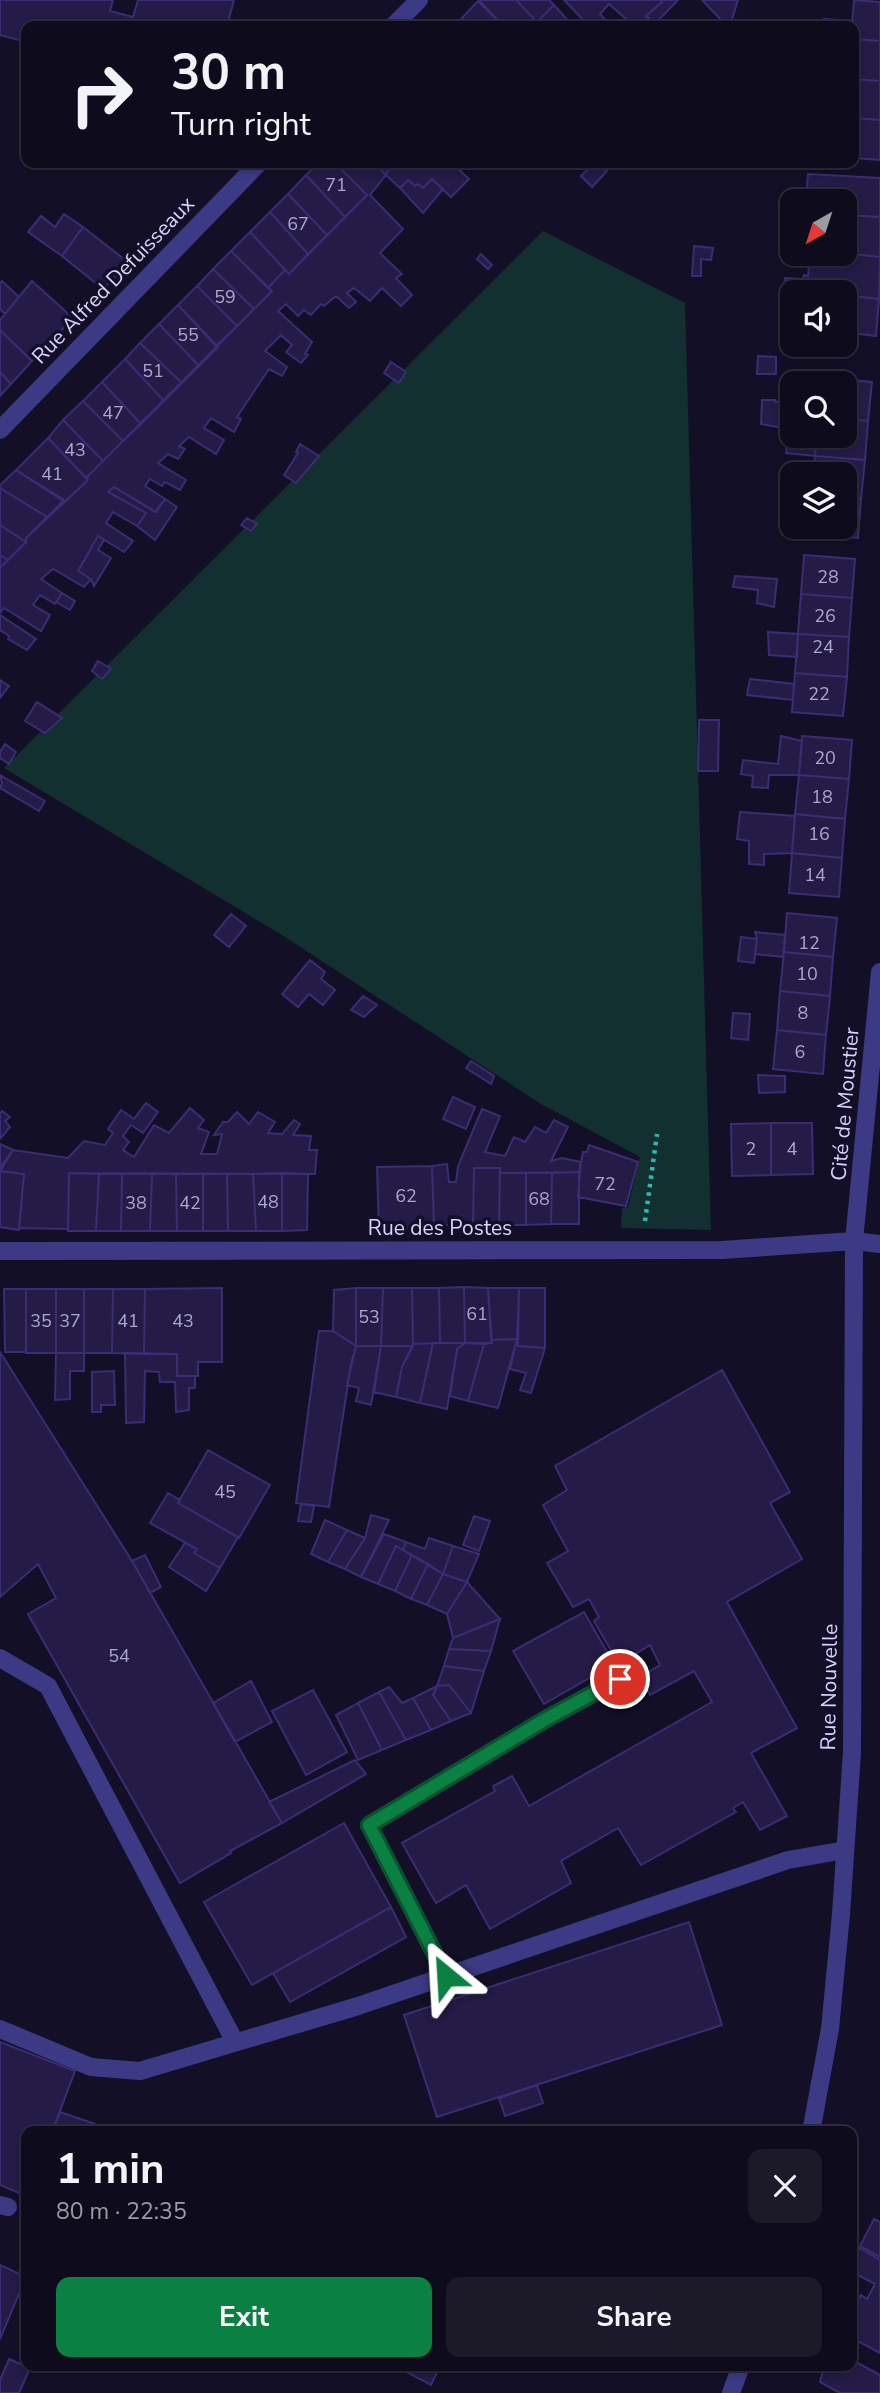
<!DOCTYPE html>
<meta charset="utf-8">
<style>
body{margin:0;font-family:"Nunito Sans",sans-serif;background:#1c1929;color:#f1f3f6;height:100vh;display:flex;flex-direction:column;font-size:26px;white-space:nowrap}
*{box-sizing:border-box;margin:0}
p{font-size:23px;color:#9b9ba3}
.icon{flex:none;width:38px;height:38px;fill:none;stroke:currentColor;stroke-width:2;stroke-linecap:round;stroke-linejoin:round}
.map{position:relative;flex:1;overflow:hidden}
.drawer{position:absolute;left:21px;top:2126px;width:836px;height:245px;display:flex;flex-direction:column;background:#0e0b1c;border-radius:14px;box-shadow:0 4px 10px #0003,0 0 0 2px #2e2b3b}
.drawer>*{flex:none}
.guide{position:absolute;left:21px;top:21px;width:838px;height:147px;border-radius:14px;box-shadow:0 4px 10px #0003,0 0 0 2px #2e2b3b;background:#0e0b1c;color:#f1f3f6;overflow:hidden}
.needle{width:46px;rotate:219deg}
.buttons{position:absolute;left:780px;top:189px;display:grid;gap:14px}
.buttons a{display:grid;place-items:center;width:77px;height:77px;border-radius:14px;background:#0e0b1c;box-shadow:0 4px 10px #0003,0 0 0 2px #2e2b3b;font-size:35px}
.pin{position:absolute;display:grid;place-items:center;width:60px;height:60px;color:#fff;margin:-30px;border:4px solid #fff;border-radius:50%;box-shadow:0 2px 7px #0007}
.me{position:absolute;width:77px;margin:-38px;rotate:333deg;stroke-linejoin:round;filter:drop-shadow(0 0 5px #0008)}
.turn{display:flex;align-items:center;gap:24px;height:147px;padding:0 35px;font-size:32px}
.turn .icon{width:91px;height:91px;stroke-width:2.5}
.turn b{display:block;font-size:49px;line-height:60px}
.round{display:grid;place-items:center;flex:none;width:74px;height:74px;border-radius:14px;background:#1c1929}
.overview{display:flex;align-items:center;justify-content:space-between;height:119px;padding:0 35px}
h1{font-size:42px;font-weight:700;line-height:52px}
.cta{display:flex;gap:14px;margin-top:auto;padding:14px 35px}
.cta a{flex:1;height:80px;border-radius:14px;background:#0b8043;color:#fff;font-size:28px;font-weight:700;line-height:80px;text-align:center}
.cta a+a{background:#1c1929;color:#f1f3f6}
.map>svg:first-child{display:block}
.green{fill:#12302f}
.building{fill:#241b47;stroke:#3b2d73;stroke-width:2}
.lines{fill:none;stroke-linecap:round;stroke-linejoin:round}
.path{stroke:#2fb8b0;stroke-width:4.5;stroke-dasharray:3.5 5;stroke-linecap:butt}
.service{stroke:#3d3a85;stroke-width:18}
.minor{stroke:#3d3a85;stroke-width:18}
.route-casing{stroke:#07532c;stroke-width:18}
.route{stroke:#0b8043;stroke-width:12}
.labels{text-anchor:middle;stroke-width:7;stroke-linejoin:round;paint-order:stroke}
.number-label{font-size:18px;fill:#aca6d1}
.street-label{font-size:21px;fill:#d9d4ff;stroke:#130f26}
</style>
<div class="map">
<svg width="880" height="2393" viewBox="0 0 880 2393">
<rect width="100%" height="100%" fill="#130f26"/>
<path class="green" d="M 543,231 L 685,303 L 711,1230 L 621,1228 L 622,1208 L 628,1207 L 640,1157 L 541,1104 L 285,937 L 4,768 Z"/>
<path class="building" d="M 0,0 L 113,0 L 110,11 L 133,17 L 138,0 L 234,0 L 227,26 L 26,26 L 26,42 L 0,35 Z
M 479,0 L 516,0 L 537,22 L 533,26 L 503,26 Z
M 516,0 L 549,0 L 554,5 L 537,22 Z
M 564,0 L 660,0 L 662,2 L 646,16 L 649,18 L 640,26 L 634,26 L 609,4 L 600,14 L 611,26 L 589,26 Z
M 660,0 L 678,0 L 653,26 L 646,16 L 662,2 Z
M 702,0 L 738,0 L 730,26 L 727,26 Z
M 854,0 L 880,2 L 880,41 L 854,39 L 854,26 L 852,26 Z
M 478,1 L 503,26 L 469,26 L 462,18 Z
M 554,5 L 573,26 L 533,26 Z
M 462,18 L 469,26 L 453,26 Z
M 824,19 L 852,21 L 852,26 L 782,26 L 782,22 L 824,26 Z
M 854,39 L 880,41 L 880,81 L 854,79 Z
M 854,79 L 880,81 L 880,120 L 854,118 Z
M 854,118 L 880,120 L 880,160 L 854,158 Z
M 319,163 L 335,163 L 367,195 L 345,217 L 306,175 Z
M 335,163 L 373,163 L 385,174 L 397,163 L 452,163 L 469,179 L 451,197 L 432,179 L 423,188 L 418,184 L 415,186 L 408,180 L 400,188 L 386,175 L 370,195 L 403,229 L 380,253 L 402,274 L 396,278 L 412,295 L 401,306 L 382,288 L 370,301 L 354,288 L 347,293 L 356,302 L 349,308 L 336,296 L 324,306 L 321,304 L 311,315 L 304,310 L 298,316 L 286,304 L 278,311 L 312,342 L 305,354 L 308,355 L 301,363 L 286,352 L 292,345 L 281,335 L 265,351 L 287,367 L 282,376 L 269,369 L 237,417 L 241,419 L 234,432 L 211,418 L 204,428 L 224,440 L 216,454 L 189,437 L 179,446 L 185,449 L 178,459 L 168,454 L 158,463 L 186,480 L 180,490 L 165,482 L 162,486 L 150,479 L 145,486 L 165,499 L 156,512 L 114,487 L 108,492 L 146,513 L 137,526 L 113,512 L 106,523 L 133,541 L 124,552 L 98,536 L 78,571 L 91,579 L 84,587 L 53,569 L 41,579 L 62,593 L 55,604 L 40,595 L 33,605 L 50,615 L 41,631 L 4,608 L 0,613 L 0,568 L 26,542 L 26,538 L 88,480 L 86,478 L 272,291 L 268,288 L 285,270 L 289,274 L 367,195 Z
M 373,163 L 397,163 L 385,174 Z
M 595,163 L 599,163 L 607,171 L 592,187 L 581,176 Z
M 808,174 L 880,178 L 880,217 L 845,215 L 845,201 L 806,201 Z
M 306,175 L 345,217 L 327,235 L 288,194 Z
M 432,179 L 443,189 L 423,213 L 400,188 L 408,180 L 415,186 L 418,184 L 423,188 Z
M 288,194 L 327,235 L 308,254 L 270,212 Z
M 790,210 L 793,211 L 793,234 L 788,234 Z
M 270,212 L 308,254 L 289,274 L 250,232 Z
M 64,214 L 83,227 L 62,256 L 28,232 L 41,216 L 55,227 Z
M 845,215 L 880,217 L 880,257 L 845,253 Z
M 83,227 L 129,263 L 103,289 L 62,256 Z
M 250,232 L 285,270 L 268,288 L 231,251 Z
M 694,246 L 713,248 L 711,260 L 701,259 L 701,276 L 692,276 Z
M 231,251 L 272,291 L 254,309 L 213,269 Z
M 845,253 L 880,257 L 879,299 L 845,295 L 845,292 L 784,290 L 785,278 L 803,279 L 804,275 L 808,276 L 810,254 Z
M 481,254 L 492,265 L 488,269 L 477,259 Z
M 213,269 L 254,309 L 237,326 L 197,286 Z
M 2,281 L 19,297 L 5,314 L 0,309 L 0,283 Z
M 32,281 L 73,318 L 32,361 L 0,330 L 0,320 Z
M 197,286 L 237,326 L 216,346 L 178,305 Z
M 784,290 L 809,292 L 793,292 L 793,306 L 784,305 Z
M 845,295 L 879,299 L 876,336 L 845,332 Z
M 178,305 L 218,347 L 199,366 L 159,324 Z
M 159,324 L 199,366 L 182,383 L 140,343 Z
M 0,330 L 32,361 L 11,384 L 0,372 Z
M 140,343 L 182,383 L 164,401 L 125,359 Z
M 758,356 L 776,357 L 776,374 L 757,374 Z
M 125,359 L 164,401 L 141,424 L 102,382 Z
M 391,362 L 406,372 L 399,383 L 384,373 Z
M 0,372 L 11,384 L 0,396 Z
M 802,375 L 822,377 L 822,383 L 801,383 Z
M 822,377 L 872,382 L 868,421 L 845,419 L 845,383 L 822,383 Z
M 102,382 L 141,424 L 123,441 L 83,401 Z
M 762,400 L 775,400 L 775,402 L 793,401 L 793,436 L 817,436 L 815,456 L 786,453 L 789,429 L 761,424 Z
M 83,401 L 123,441 L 103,461 L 63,420 Z
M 845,419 L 868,421 L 865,460 L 815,456 L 817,436 L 845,436 Z
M 63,420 L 103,461 L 86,478 L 48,438 Z
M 48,438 L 88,480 L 65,502 L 16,470 Z
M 300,444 L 319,456 L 296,483 L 284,475 L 298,453 L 296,452 Z
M 815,456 L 865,460 L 861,499 L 845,498 L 845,474 L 813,474 Z
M 16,470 L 64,500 L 47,517 L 0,488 L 0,485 Z
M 114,487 L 155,512 L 165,499 L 177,507 L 155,540 L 137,526 L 146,513 L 108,492 Z
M 0,488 L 47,517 L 26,538 L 26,542 L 0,525 Z
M 845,498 L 861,499 L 858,538 L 808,534 L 809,527 L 845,527 Z
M 247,518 L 257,524 L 251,531 L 241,525 Z
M 0,525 L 26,542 L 8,560 L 0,555 Z
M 98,536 L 104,540 L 98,550 L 111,558 L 94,586 L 91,579 L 78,571 Z
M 0,555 L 8,560 L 0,568 Z
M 804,555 L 855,559 L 852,598 L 801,594 Z
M 735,576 L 777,579 L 774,607 L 757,603 L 758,590 L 733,587 Z
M 62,593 L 75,601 L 70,610 L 56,602 Z
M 801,594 L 852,598 L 849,637 L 798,634 Z
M 0,615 L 36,639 L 27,650 L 8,639 L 9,636 L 0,630 Z
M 768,632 L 798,634 L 797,657 L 769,655 Z
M 798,634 L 849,637 L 847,677 L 795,673 Z
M 98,661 L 111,669 L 102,679 L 92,671 Z
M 795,673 L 847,677 L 843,716 L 792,712 Z
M 750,679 L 794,684 L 793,700 L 747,695 Z
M 0,680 L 9,686 L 0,698 Z
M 37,702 L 62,718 L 45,733 L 25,721 Z
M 699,720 L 719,720 L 718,771 L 698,771 Z
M 781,736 L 802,741 L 799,775 L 769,775 L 768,788 L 752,787 L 753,776 L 741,774 L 743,760 L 778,764 Z
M 802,736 L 852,740 L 849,779 L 799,775 Z
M 5,744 L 16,752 L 9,764 L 0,758 L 0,752 Z
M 0,775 L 45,801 L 39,811 L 0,788 L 2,783 Z
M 799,775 L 849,779 L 845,819 L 795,814 Z
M 740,812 L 795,816 L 792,853 L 764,854 L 764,865 L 749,864 L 749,841 L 737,839 Z
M 795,814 L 845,819 L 842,858 L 792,853 Z
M 792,853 L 842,858 L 839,897 L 789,893 Z
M 787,913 L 837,918 L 833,957 L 784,952 Z
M 231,914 L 246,926 L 229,947 L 214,935 Z
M 755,932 L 785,935 L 783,957 L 755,954 L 757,939 Z
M 741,937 L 757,939 L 754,963 L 738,961 Z
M 784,952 L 833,957 L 830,996 L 780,991 Z
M 310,960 L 325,972 L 321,979 L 335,990 L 323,1005 L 309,994 L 298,1007 L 282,994 Z
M 780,991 L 830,996 L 826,1035 L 777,1030 Z
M 363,996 L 377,1005 L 364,1017 L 351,1010 Z
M 733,1013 L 750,1014 L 748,1040 L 731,1038 Z
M 777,1030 L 826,1035 L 823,1074 L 773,1069 Z
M 471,1061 L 494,1076 L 491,1084 L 466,1068 Z
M 758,1075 L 785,1076 L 785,1092 L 759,1093 Z
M 453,1097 L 475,1107 L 466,1129 L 443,1119 Z
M 146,1103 L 158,1112 L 143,1133 L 131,1125 L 123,1136 L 129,1142 L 123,1150 L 134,1157 L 154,1125 L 169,1133 L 190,1108 L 204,1120 L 198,1128 L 209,1132 L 201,1154 L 217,1154 L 222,1134 L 214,1135 L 223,1122 L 228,1122 L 237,1112 L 249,1124 L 258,1112 L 275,1122 L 268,1133 L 282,1134 L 294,1120 L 300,1124 L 293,1135 L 311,1136 L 309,1150 L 317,1150 L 315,1174 L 69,1173 L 68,1229 L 19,1228 L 24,1174 L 0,1171 L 13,1150 L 68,1158 L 84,1141 L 105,1145 L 113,1133 L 108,1129 L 121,1110 L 134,1119 Z
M 482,1109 L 500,1116 L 485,1152 L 505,1156 L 514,1137 L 525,1142 L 535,1127 L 546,1133 L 554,1120 L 568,1127 L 551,1161 L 562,1158 L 581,1162 L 579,1172 L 500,1173 L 500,1168 L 474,1168 L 473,1225 L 434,1225 L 432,1166 L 447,1164 L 449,1182 L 456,1182 L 458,1166 Z
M 2,1111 L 10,1117 L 5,1121 L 10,1127 L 0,1139 L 0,1114 Z
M 771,1123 L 812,1123 L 813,1174 L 771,1175 Z
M 771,1123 L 771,1175 L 732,1176 L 731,1124 Z
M 0,1144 L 13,1150 L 0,1168 Z
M 589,1145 L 638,1162 L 626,1206 L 578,1197 L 581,1162 L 583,1152 L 587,1152 Z
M 432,1166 L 434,1227 L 379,1229 L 377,1167 Z
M 474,1168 L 500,1168 L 499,1225 L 473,1225 Z
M 0,1171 L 24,1174 L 19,1230 L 0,1227 Z
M 579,1172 L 579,1224 L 551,1224 L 552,1173 Z
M 69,1173 L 99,1174 L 96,1231 L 68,1231 Z
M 282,1173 L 282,1231 L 256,1231 L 253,1174 Z
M 282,1173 L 308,1174 L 307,1230 L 282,1231 Z
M 500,1173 L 526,1173 L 526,1225 L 499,1225 Z
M 526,1173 L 552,1173 L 551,1224 L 526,1225 Z
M 99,1174 L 122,1174 L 121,1231 L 96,1231 Z
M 122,1174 L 152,1174 L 150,1231 L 121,1231 Z
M 152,1174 L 176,1174 L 177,1231 L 150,1231 Z
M 176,1174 L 203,1174 L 203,1231 L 177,1231 Z
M 203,1174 L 227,1174 L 228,1231 L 203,1231 Z
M 227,1174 L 253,1174 L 256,1231 L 228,1231 Z
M 464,1287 L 488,1288 L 492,1343 L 465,1343 Z
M 464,1287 L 465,1343 L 440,1343 L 439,1288 Z
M 222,1288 L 222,1362 L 198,1362 L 198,1376 L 177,1376 L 177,1354 L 144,1354 L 145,1289 Z
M 356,1288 L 383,1288 L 381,1346 L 356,1346 Z
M 356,1288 L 356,1346 L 333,1331 L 334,1290 Z
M 383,1288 L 412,1288 L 413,1346 L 381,1346 Z
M 412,1288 L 439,1288 L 440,1343 L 413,1344 Z
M 488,1288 L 519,1288 L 517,1339 L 491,1340 Z
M 519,1288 L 545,1288 L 545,1348 L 518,1346 Z
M 4,1289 L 26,1289 L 26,1352 L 5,1352 Z
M 26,1289 L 56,1289 L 56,1353 L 26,1353 Z
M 56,1289 L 84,1289 L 84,1353 L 56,1353 Z
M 84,1289 L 113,1289 L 112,1353 L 84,1353 Z
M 113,1289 L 145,1289 L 144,1354 L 112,1353 Z
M 319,1331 L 333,1331 L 356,1346 L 351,1364 L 329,1507 L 296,1503 Z
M 517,1339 L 498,1408 L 468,1401 L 484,1344 L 492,1343 L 491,1340 Z
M 517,1339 L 518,1346 L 545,1348 L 531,1393 L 520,1390 L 526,1373 L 510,1369 Z
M 433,1343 L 420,1403 L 396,1397 L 402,1367 L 413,1344 Z
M 433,1343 L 465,1343 L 457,1349 L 447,1409 L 420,1403 Z
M 465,1343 L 484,1344 L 468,1401 L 450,1396 L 457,1349 Z
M 356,1346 L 381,1346 L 371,1405 L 356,1401 L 359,1388 L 347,1385 Z
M 381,1346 L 413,1346 L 402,1367 L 396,1397 L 374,1392 Z
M 0,1352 L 132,1561 L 282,1823 L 230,1851 L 231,1853 L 180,1883 L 28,1614 L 56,1598 L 38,1564 L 0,1597 Z
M 56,1353 L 84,1353 L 84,1371 L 70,1371 L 70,1399 L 55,1400 Z
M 125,1353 L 177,1354 L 177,1376 L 195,1376 L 195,1388 L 189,1388 L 189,1410 L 176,1412 L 175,1382 L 160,1382 L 159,1372 L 145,1371 L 144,1422 L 126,1423 Z
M 722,1370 L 790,1492 L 770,1503 L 802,1559 L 727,1602 L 797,1728 L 751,1753 L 787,1816 L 760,1830 L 743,1802 L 733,1808 L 736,1812 L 641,1865 L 618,1828 L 561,1861 L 571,1883 L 490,1929 L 466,1885 L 436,1903 L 402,1843 L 495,1791 L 493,1786 L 512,1776 L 529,1806 L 712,1702 L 694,1671 L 650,1695 L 640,1677 L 660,1665 L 650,1645 L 619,1664 L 594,1621 L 599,1617 L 589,1599 L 573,1607 L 547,1563 L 568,1551 L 543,1505 L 567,1490 L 555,1466 Z
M 114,1371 L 115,1405 L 101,1405 L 101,1412 L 92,1412 L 92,1372 Z
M 208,1450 L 270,1485 L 239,1538 L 178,1503 Z
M 168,1493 L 180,1500 L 178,1503 L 238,1537 L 220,1568 L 194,1553 L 197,1549 L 150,1523 Z
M 301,1504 L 314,1506 L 311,1522 L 298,1521 Z
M 371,1515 L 389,1520 L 361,1577 L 345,1569 L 365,1538 Z
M 474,1516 L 490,1521 L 479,1551 L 463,1545 Z
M 325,1520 L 347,1530 L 328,1562 L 311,1554 Z
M 347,1530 L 365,1538 L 345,1569 L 328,1562 Z
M 384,1534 L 406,1542 L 403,1550 L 396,1546 L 378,1584 L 361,1577 Z
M 429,1538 L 453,1546 L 443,1574 L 403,1550 L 406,1542 L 425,1549 Z
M 185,1543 L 197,1549 L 194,1553 L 220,1568 L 206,1591 L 169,1567 Z
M 396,1546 L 412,1555 L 395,1591 L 378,1584 Z
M 453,1546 L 479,1554 L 467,1582 L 443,1574 Z
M 145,1555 L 161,1587 L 150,1593 L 132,1561 Z
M 412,1555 L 428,1564 L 411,1599 L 395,1591 Z
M 428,1564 L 443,1574 L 427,1605 L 411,1599 Z
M 443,1574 L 467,1582 L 447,1614 L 427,1605 Z
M 467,1582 L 500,1619 L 453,1638 L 447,1614 Z
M 584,1612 L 614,1664 L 544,1704 L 513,1651 Z
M 500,1619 L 491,1651 L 449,1649 L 453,1638 Z
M 449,1649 L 491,1651 L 484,1671 L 444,1666 Z
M 444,1666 L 484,1671 L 471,1713 L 449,1685 L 437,1686 Z
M 251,1681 L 272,1722 L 235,1742 L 213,1703 Z
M 449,1685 L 471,1713 L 451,1721 L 433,1695 L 437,1686 Z
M 437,1686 L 433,1695 L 451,1721 L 431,1730 L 413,1698 Z
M 389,1687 L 402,1703 L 413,1698 L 431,1730 L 406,1740 L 379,1692 Z
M 313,1690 L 347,1752 L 306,1775 L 272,1711 Z
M 379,1692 L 406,1740 L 382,1750 L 358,1703 Z
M 358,1703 L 382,1750 L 358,1760 L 336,1715 Z
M 355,1760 L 366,1774 L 282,1823 L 269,1802 Z
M 344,1823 L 391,1907 L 252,1985 L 204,1902 Z
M 391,1907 L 406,1937 L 290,2002 L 273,1973 Z
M 689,1922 L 722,2025 L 437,2117 L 404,2015 Z
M 0,2042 L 75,2071 L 52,2132 L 26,2132 L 26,2196 L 0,2185 Z
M 537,2085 L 543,2103 L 505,2116 L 499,2098 Z
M 60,2112 L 95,2124 L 93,2132 L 52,2132 Z
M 874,2219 L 880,2222 L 880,2257 L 860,2246 Z
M 859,2248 L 880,2260 L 880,2353 L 852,2338 L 852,2311 L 861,2295 L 867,2299 L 875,2284 L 852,2272 L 852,2261 Z
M 0,2265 L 26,2277 L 0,2339 Z
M 9,2359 L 30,2368 L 19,2393 L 0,2393 L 0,2380 Z
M 852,2360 L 880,2375 L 880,2393 L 840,2393 L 820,2382 L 824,2366 L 852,2366 Z
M 395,2366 L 440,2366 L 431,2385 Z"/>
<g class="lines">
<path class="path" d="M 645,1221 L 657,1134"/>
<path class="service" d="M 0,1658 L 48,1686 L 235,2042
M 446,1976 L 369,1825 L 546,1719 L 620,1679
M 0,2029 L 91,2067 L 140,2071 L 355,2007 L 788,1860 L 845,1850
M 0,2205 L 8,2207"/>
<path class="minor" d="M 393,26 L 419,0
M 0,430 L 259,163
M 0,1251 L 722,1250 L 854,1241 L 880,1244
M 811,2132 L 830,2029 L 841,1914 L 852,1752 L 854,1241 L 880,972
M 731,2393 L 741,2366"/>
</g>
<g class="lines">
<g class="route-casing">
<path id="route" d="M 446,1976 L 369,1825 L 546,1719 L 620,1679"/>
</g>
<use href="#route" class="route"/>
</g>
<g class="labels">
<g class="number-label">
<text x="336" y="191">71</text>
<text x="298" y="230">67</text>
<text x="225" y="303">59</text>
<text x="188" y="341">55</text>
<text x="153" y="377">51</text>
<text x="113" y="419">47</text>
<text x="75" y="456">43</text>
<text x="52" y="480">41</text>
<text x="828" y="583">28</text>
<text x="825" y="622">26</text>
<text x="823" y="653">24</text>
<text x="819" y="700">22</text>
<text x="825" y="764">20</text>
<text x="822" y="803">18</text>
<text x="819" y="840">16</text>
<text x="815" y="881">14</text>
<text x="809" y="949">12</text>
<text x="807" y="980">10</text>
<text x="803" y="1019">8</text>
<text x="800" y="1058">6</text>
<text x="751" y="1155">2</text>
<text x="792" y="1155">4</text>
<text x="605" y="1190">72</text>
<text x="406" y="1202">62</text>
<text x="539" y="1205">68</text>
<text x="268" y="1208">48</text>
<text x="136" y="1209">38</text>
<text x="190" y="1209">42</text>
<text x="477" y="1320">61</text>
<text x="369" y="1323">53</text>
<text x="41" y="1327">35</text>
<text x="70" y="1327">37</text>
<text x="128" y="1327">41</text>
<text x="183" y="1327">43</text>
<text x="225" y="1498">45</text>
<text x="119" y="1662">54</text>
</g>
<g class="street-label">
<text transform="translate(113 280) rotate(-46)" y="7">Rue Alfred Defuisseaux</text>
<text transform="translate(845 1104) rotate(-85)" y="7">Cité de Moustier</text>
<text x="440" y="1235">Rue des Postes</text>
<text transform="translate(829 1687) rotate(-89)" y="7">Rue Nouvelle</text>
</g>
</g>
</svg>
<div class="buttons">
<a><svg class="needle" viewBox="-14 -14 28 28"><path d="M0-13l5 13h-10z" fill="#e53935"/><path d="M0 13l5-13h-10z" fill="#9b9ba3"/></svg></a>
<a><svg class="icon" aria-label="sound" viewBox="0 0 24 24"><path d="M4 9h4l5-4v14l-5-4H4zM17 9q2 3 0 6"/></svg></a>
<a><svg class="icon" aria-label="search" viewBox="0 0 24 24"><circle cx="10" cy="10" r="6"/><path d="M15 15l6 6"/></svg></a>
<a><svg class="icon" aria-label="layers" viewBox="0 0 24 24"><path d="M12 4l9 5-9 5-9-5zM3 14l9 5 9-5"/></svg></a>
</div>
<div class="pin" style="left:620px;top:1679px;background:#d93025"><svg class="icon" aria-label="arrive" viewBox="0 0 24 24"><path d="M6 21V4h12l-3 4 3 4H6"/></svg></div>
<svg class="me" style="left:446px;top:1976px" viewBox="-20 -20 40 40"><path d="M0-17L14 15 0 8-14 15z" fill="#0b8043" stroke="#fff" stroke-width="4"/></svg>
<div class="guide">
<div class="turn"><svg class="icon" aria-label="right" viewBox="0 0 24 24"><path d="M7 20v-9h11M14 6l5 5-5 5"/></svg><div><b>30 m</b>Turn right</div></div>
</div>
<section class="drawer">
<div class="overview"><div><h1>1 min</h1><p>80 m · 22:35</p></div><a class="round"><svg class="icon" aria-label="close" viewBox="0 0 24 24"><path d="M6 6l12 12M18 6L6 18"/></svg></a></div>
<div class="cta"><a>Exit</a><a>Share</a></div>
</section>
</div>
